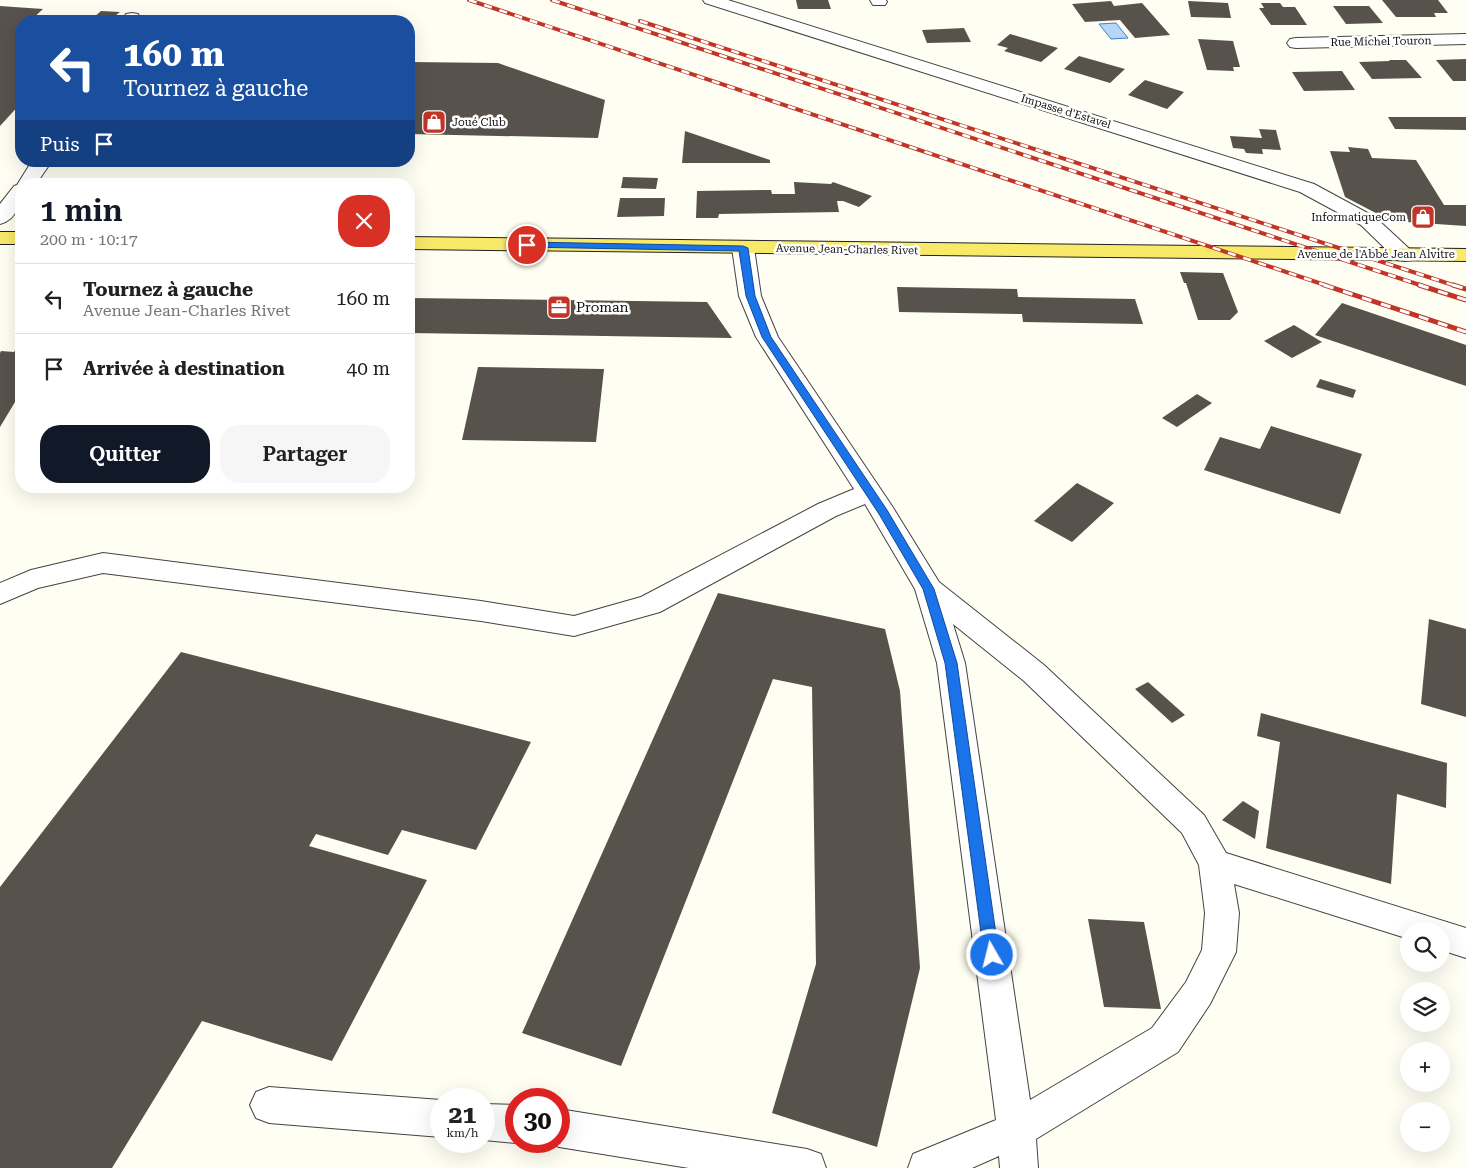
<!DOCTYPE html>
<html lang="fr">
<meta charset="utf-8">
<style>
body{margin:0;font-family:"Roboto Serif",serif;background:#f6f6f6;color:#202124;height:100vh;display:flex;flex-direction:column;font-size:19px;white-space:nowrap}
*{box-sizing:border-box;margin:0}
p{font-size:16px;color:#757577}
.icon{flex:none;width:28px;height:28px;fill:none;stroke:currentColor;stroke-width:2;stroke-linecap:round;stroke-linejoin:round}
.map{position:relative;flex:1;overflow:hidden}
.sheet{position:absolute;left:15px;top:178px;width:400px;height:315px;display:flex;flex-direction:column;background:#fff;border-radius:20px;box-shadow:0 5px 20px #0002}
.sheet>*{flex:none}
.banner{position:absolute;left:15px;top:15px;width:400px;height:152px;border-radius:20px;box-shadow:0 5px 20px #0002;background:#1a4fa0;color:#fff;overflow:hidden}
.buttons{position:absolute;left:1400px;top:922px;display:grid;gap:10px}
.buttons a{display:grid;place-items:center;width:50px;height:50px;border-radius:50%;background:#fff;box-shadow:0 5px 20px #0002;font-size:25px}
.speed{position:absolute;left:430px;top:1088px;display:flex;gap:10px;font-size:25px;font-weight:700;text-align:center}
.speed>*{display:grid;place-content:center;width:65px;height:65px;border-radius:50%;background:#fff;box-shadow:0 5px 20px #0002;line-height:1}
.speed small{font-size:12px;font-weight:400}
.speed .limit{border:8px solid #d22;background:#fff;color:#111}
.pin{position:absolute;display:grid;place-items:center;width:42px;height:42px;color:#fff;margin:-21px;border:2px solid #fff;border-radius:50%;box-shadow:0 1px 5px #0007}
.me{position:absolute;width:55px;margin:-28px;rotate:352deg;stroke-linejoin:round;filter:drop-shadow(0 0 4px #0008)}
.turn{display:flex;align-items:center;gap:18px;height:105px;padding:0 25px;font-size:22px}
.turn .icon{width:65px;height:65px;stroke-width:2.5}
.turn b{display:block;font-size:35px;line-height:42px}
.then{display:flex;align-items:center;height:48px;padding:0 25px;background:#0003;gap:10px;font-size:19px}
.round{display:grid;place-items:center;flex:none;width:52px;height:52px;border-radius:20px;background:#f6f6f6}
.headline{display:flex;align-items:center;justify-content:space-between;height:85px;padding:0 25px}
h1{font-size:30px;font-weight:600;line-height:38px;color:#111827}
.cta{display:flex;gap:10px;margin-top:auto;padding:10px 25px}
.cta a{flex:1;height:58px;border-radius:20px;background:#111827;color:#fff;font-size:20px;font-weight:600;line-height:58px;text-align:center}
.cta a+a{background:#f6f6f6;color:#202124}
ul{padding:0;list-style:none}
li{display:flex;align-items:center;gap:15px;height:70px;padding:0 25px;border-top:1px solid #e0e0e0}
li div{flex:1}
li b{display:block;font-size:19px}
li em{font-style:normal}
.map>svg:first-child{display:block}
.water{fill:#b7d6f6;stroke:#3d80ce}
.building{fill:#58524c}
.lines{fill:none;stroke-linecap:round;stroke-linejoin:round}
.minor-casing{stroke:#434343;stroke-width:2}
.major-casing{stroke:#212121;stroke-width:2}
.minor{fill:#fff;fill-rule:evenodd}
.major{fill:#f8e969;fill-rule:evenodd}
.rail-far1-casing{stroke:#c13426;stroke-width:4}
.rail-casing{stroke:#c13426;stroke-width:5}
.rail-far1{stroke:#fff;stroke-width:2.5;stroke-dasharray:8;stroke-linecap:butt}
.rail{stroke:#fff;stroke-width:3;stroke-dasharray:10;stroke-linecap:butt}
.route{fill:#1a73e8;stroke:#114b97}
.labels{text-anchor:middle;stroke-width:5;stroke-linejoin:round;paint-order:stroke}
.far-street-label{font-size:11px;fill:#101010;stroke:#fff}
.far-poi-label{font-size:11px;fill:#101010;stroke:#fff;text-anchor:start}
.poi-label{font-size:14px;fill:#101010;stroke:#fff;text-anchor:start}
</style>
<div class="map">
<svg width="1466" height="1168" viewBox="0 0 1466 1168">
<rect width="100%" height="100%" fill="#fffef2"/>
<path class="water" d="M 1116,23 L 1128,38 L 1111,39 L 1099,24 Z"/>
<path class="building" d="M 796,0 L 828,0 L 831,9 L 798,9 Z
M 1382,0 L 1438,0 L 1448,13 L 1434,13 L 1436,17 L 1396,17 Z
M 1111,1 L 1114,6 L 1142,3 L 1170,35 L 1135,38 L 1120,20 L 1085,22 L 1072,4 Z
M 1188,1 L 1228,3 L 1231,18 L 1191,17 Z
M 1261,3 L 1280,3 L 1283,7 L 1295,7 L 1307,25 L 1271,25 L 1259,8 L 1264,8 Z
M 0,6 L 43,9 L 30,21 L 21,21 L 21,103 L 0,126 Z
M 1333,6 L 1369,6 L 1383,23 L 1346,24 Z
M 101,11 L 120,12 L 111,19 L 93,18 Z
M 964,28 L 971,42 L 927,43 L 922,30 Z
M 1010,34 L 1058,48 L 1041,62 L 1004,51 L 1008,48 L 997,45 Z
M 1198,39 L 1233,41 L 1240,67 L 1233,67 L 1234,71 L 1207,70 Z
M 1079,56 L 1125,69 L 1110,83 L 1064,69 Z
M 1466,59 L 1466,81 L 1453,81 L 1436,60 Z
M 1389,60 L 1406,60 L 1422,78 L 1372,79 L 1359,62 L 1390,61 Z
M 409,62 L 498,63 L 605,100 L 598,138 L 409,134 Z
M 1342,71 L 1355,90 L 1304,91 L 1292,72 Z
M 1145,80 L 1184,92 L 1167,109 L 1128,95 Z
M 1388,117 L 1466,117 L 1466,130 L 1395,129 Z
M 1259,129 L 1276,130 L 1281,150 L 1262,149 L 1263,154 L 1246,153 L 1244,149 L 1233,148 L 1230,136 L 1262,138 Z
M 685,131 L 770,160 L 770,163 L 682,163 Z
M 1348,147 L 1368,149 L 1372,158 L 1416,160 L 1444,205 L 1466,205 L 1466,226 L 1391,221 L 1345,197 L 1330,151 L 1350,152 Z
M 623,177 L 658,178 L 656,189 L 621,188 Z
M 794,182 L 831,184 L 833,182 L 872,196 L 859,207 L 843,201 L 837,201 L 839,212 L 719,214 L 718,218 L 696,218 L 697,191 L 771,190 L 772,194 L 795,194 Z
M 620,198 L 665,198 L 664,216 L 617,217 Z
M 1180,272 L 1223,273 L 1238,312 L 1230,320 L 1198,320 L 1186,283 L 1184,283 Z
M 897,287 L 1017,289 L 1018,297 L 1135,299 L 1143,324 L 1023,322 L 1022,314 L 899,312 Z
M 409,298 L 707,302 L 732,338 L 409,333 Z
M 1342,303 L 1466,345 L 1466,386 L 1315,335 Z
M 1294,325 L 1322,342 L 1292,358 L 1264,341 Z
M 21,340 L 21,392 L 0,427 L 0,353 L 1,351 L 14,352 Z
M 478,367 L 604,369 L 596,442 L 462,440 Z
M 1320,379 L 1356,390 L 1353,398 L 1316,387 Z
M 1197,394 L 1212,403 L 1177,427 L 1162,418 Z
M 1271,426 L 1362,454 L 1340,514 L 1204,470 L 1220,437 L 1260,449 Z
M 1077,483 L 1114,503 L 1072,542 L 1034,521 Z
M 718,593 L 885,629 L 900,691 L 920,968 L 877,1147 L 772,1113 L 816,964 L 812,687 L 773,679 L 621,1066 L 522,1033 Z
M 1429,619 L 1466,629 L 1466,717 L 1421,704 Z
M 181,652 L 531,742 L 476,850 L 402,830 L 388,855 L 316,834 L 309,846 L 427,880 L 332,1061 L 202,1021 L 112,1168 L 0,1168 L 0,887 Z
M 1148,682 L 1185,715 L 1172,723 L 1135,689 Z
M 1261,713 L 1447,763 L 1446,808 L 1397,794 L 1391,884 L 1266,848 L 1280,742 L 1257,736 Z
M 1243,801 L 1259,811 L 1255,839 L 1222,820 Z
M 1088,919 L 1144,922 L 1161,1009 L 1104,1007 Z"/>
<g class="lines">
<g class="minor-casing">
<path id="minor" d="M 703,0 L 728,0 L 1314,184 L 1375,217 L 1416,255 L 1413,260 L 1405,261 L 1397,260 L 1361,225 L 1300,192 L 705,3 Z
M 870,0 L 886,0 L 887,2 L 885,5 L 873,5 Z
M 132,13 L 138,14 L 140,18 L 138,21 L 122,21 L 126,14 Z
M 1466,34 L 1466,44 L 1296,48 L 1290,47 L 1287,43 L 1290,39 L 1296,38 Z
M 32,161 L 52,161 L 36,184 L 21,184 C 21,200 19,219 0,224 L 0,204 L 14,186 L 17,185 Z
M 743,242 L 750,244 L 754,248 L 761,296 L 778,337 L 892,506 L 939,582 L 1044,665 L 1204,815 L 1226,853 L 1466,928 L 1466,958 L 1441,950 L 1441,931 L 1409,931 L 1409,939 L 1234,884 L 1239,913 L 1236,952 L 1210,1004 L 1178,1052 L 1036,1139 L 1038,1168 L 1000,1168 L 999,1156 L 972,1168 L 908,1168 L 913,1154 L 996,1120 L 937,663 L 915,589 L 865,504 L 836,516 L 660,612 L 574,636 L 481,621 L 103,573 L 38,588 L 0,604 L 0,583 L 31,570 L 103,553 L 481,601 L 574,616 L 641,597 L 818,504 L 854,489 L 756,337 L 739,296 L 732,248 L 736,244 ZM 953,624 L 1024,681 L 1182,833 L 1199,865 L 1205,913 L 1202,950 L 1186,982 L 1152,1028 L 1030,1100 L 965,663 Z
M 269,1087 L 441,1100 L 441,1137 L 269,1123 L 256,1118 L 250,1105 L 256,1092 Z
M 484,1104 L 516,1105 L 516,1141 L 519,1141 L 516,1143 L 484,1140 Z
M 559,1109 L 807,1149 L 821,1154 L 826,1168 L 689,1168 L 559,1147 L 546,1141 L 559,1141 Z"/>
</g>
<g class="major-casing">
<path id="major" d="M 0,232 L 21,232 L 21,244 L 0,244 Z
M 409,237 L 1466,249 L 1466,261 L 409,249 Z"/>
</g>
<use href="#minor" class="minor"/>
<use href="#major" class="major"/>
<g class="rail-far1-casing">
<path id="rail-far1" d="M 469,0 L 1328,286
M 552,0 L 1423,286
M 640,21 L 1456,286"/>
</g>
<g class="rail-casing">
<path id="rail" d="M 1324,285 L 1466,332
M 1419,285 L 1466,300
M 1453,285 L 1466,289"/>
</g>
<use href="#rail-far1" class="rail-far1"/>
<use href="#rail" class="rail"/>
</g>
<path class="route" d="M 527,242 L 743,246 L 748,248 L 755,296 L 771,337 L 887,510 L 934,589 L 957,663 L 999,955 L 997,959 L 992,961 L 987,959 L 984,955 L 945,663 L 923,589 L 879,514 L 762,337 L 746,296 L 739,251 L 524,247 L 524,243 Z"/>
<defs>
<g id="shop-square" transform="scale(1.25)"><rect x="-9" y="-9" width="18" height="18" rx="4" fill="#c13426" stroke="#fff"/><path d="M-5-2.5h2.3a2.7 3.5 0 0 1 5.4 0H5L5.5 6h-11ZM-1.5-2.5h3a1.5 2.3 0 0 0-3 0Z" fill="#fff"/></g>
<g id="office-square" transform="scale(1.25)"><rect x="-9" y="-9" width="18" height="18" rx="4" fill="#c13426" stroke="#fff"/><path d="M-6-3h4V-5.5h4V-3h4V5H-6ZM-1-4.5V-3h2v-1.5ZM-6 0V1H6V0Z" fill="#fff"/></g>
</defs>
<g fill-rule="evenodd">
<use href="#shop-square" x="434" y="122"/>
<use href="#shop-square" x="1423" y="217"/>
<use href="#office-square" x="559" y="307"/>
</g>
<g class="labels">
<g class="far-street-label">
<text transform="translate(1381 41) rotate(-1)" y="4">Rue Michel Touron</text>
<text transform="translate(1066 111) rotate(17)" y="4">Impasse d'Estavel</text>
<text transform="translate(847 249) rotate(1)" y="4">Avenue Jean-Charles Rivet</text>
<text x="1376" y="258">Avenue de l'Abbé Jean Alvitre</text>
</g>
<g class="far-poi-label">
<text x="452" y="126">Joué Club</text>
<text x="1406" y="221" text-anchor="end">InformatiqueCom</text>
</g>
<g class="poi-label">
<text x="576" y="312">Proman</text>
</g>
</g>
</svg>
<div class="buttons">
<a><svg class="icon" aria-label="search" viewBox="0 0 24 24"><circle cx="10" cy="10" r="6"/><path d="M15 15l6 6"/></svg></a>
<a><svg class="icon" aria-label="layers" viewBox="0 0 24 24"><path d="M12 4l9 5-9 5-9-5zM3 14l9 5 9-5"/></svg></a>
<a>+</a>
<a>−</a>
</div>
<div class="speed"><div>21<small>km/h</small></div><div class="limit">30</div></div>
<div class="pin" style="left:527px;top:245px;background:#d93025"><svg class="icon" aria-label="arrive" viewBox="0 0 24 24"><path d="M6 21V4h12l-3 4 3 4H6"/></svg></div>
<svg class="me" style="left:992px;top:955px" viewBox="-20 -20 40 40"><circle r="17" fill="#1a73e8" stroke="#fff" stroke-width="3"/><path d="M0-11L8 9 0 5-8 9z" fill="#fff"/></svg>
<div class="banner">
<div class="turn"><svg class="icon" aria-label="left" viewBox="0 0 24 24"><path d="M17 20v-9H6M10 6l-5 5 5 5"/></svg><div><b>160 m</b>Tournez à gauche</div></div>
<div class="then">Puis<svg class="icon" aria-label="arrive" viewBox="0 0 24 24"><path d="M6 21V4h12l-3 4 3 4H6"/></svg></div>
</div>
<section class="sheet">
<div class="headline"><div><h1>1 min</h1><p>200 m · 10:17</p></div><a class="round" style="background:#d93025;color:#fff"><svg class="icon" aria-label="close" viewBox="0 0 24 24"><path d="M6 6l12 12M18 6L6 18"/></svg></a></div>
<ul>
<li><svg class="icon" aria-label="left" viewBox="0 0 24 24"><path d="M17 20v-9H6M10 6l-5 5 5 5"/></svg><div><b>Tournez à gauche</b><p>Avenue Jean-Charles Rivet</p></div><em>160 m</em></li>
<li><svg class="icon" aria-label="arrive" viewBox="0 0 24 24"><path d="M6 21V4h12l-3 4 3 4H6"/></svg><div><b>Arrivée à destination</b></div><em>40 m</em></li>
</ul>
<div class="cta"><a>Quitter</a><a>Partager</a></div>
</section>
</div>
